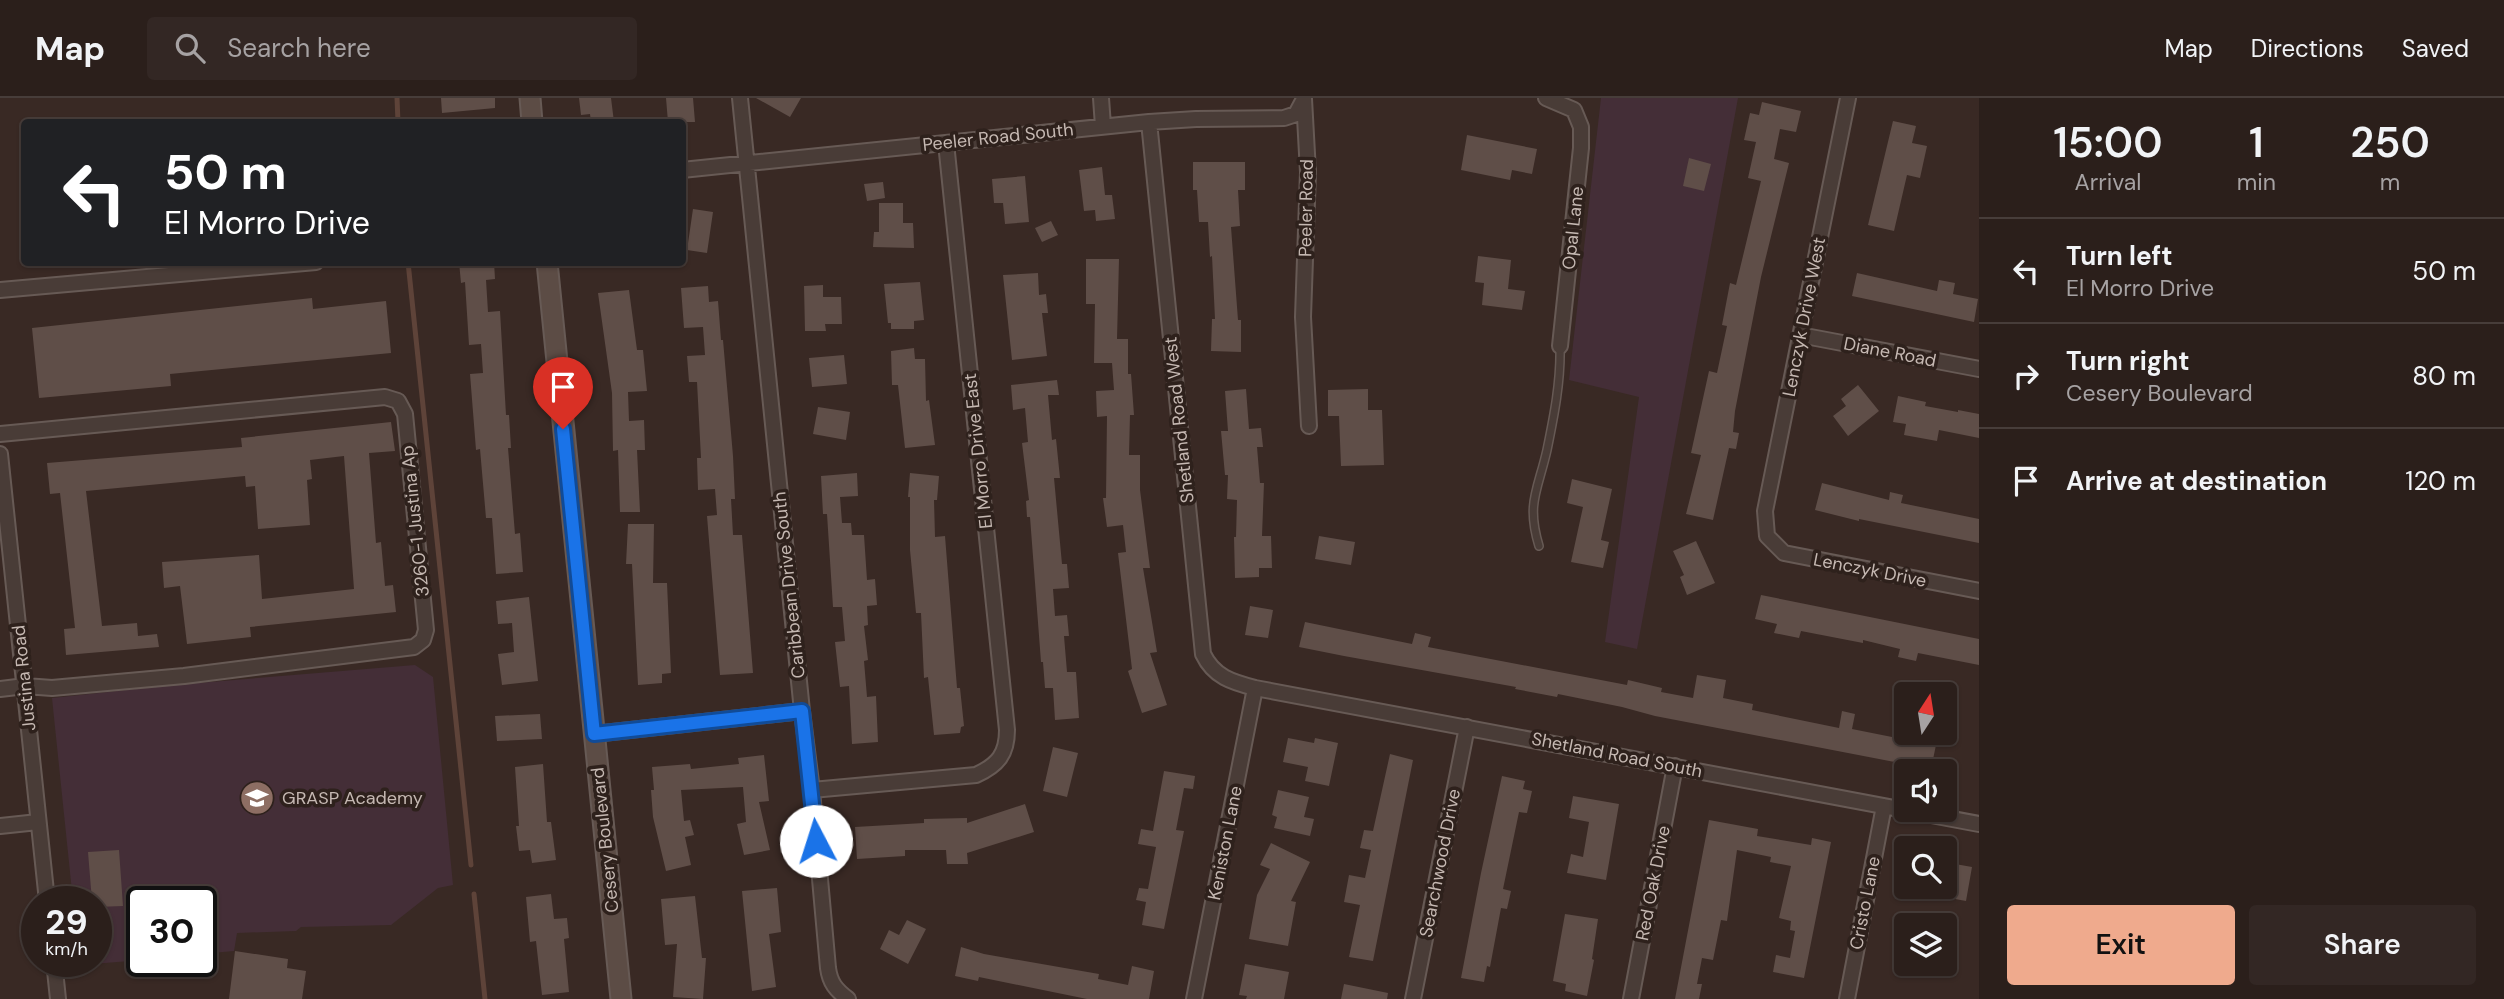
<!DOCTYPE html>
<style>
body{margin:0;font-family:"DM Sans",sans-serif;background:#332724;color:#f1f3f6;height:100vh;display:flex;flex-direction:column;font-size:26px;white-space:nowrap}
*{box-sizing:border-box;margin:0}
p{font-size:23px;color:#a6a2a3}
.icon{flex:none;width:38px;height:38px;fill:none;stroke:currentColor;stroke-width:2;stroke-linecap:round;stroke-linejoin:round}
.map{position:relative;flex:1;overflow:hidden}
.sheet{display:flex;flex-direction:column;background:#2b1f1b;width:525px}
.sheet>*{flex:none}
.banner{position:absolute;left:21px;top:21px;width:665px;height:147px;border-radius:7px;box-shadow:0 2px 5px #0004,0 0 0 2px #473d3a;background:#202124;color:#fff;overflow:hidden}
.needle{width:46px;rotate:12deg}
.tools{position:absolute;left:1894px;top:584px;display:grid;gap:14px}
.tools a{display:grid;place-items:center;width:63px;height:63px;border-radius:7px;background:#2b1f1b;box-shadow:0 2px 5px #0004,0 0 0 2px #473d3a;font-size:35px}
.speed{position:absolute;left:21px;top:788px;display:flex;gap:14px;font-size:35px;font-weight:700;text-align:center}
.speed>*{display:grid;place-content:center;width:91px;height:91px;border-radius:50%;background:#2b1f1b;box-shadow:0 2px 5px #0004,0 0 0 2px #473d3a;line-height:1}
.speed small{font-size:18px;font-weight:400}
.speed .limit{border:4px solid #111;border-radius:10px;background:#fff;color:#111}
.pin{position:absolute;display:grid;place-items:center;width:60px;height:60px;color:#fff;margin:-72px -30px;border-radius:50% 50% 50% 0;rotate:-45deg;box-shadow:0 0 7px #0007}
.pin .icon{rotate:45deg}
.me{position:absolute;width:77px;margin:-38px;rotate:355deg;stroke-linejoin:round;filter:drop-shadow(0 0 5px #0008)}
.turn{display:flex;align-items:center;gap:24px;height:147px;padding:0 28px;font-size:32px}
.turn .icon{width:91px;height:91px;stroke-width:2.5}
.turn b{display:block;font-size:49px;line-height:60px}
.eta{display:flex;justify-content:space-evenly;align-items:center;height:119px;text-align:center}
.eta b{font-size:42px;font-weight:600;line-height:49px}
.button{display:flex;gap:14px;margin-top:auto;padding:14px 28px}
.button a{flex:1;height:80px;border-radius:7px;background:#efaa8d;color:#111;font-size:28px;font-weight:600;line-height:80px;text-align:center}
.button a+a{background:#332724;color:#f1f3f6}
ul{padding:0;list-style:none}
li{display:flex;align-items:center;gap:21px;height:105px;padding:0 28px;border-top:2px solid #473d3a}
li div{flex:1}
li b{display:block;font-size:26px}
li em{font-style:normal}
header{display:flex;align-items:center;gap:42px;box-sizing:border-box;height:98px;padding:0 35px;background:#2b1f1b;border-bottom:2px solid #473d3a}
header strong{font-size:33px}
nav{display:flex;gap:38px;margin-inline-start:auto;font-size:24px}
.search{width:490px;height:63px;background:#332724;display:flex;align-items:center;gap:18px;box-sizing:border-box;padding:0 24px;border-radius:7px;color:#a6a2a3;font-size:26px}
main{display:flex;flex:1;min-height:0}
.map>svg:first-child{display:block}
.green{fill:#442e37}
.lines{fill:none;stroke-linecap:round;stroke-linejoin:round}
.stream{stroke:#5e4339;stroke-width:5}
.building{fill:#5f4e48}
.lane-casing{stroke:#675a55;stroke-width:10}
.street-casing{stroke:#675a55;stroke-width:18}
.secondary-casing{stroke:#675a55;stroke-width:23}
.lane{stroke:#493c37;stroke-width:7}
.street{stroke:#493c37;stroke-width:14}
.secondary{stroke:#5c4c45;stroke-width:19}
.route-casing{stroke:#114b97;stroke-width:18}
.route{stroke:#1a73e8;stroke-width:12}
.labels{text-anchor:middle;stroke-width:7;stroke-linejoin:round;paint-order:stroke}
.street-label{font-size:18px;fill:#c5b8b2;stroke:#2e211c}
.poi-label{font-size:18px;fill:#c5b8b2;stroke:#2e211c;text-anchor:start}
</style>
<header>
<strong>Map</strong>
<div class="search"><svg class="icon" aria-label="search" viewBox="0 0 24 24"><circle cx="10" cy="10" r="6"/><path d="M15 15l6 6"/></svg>Search here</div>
<nav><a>Map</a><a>Directions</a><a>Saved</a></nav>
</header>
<main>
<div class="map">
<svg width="1979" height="901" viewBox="0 0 1979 901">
<rect width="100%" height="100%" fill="#392924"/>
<path class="green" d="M 1601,0 L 1738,0 L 1637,551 L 1605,544 L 1639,299 L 1569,282 Z
M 415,567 L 433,579 L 453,787 L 438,790 L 391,827 L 301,829 L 296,833 L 237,835 L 234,853 L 201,856 L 201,803 L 142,803 L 142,862 L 80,867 L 80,863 L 96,863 L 96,803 L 73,803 L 52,600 L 173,587 Z"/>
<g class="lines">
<path class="stream" d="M 397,0 L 398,24
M 408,164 L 471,767
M 474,796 L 485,901"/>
</g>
<path class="building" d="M 441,0 L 495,0 L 495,10 L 442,15 Z
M 579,0 L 611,0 L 614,24 L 591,24 L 590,16 L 581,17 Z
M 666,0 L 693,0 L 695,24 L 668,24 Z
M 756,0 L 801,0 L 790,19 Z
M 1762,4 L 1801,13 L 1796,34 L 1780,31 L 1774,61 L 1789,65 L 1761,179 L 1735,313 L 1733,334 L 1739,335 L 1736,351 L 1729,350 L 1713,422 L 1686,416 L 1701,357 L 1691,355 L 1709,273 L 1717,275 L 1727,228 L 1722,227 L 1730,185 L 1736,187 L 1761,83 L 1748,80 L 1756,44 L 1744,42 L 1750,15 L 1759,17 Z
M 1893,23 L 1916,28 L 1912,45 L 1927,48 L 1920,80 L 1907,77 L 1894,133 L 1868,127 Z
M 1467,37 L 1537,51 L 1532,76 L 1512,72 L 1510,82 L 1461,72 Z
M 1689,60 L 1711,66 L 1704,93 L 1683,88 Z
M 1193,64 L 1245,64 L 1245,92 L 1238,92 L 1240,128 L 1231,129 L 1238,222 L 1241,222 L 1241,254 L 1211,253 L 1212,221 L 1215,221 L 1212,158 L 1210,159 L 1208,124 L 1199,124 L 1197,92 L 1193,92 Z
M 1102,69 L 1105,97 L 1112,97 L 1115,121 L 1096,123 L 1095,112 L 1084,113 L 1079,72 Z
M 1025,78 L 1029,124 L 1005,126 L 1003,105 L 994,105 L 992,81 Z
M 883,84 L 885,100 L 867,103 L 864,86 Z
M 879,105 L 903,105 L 903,125 L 913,125 L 914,150 L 873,149 L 874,134 L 879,134 Z
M 693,111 L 713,114 L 707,155 L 687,152 Z
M 1051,123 L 1058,137 L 1042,144 L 1035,130 Z
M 1478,158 L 1511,162 L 1508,191 L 1525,193 L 1522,212 L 1482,207 L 1484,185 L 1475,184 Z
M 1086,161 L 1119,161 L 1117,241 L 1128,241 L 1128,276 L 1131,276 L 1134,317 L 1130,317 L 1129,357 L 1140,357 L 1140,392 L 1150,470 L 1143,470 L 1157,554 L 1150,555 L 1167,607 L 1142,615 L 1128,573 L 1132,571 L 1118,455 L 1126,454 L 1123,427 L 1107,429 L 1103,400 L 1106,400 L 1107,318 L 1097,319 L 1096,293 L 1114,292 L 1112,265 L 1094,265 L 1095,206 L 1086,206 Z
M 459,164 L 494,164 L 495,181 L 486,182 L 488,214 L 500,213 L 506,317 L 509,317 L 511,350 L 508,350 L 515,436 L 520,435 L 523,474 L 496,476 L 492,420 L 486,420 L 480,351 L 476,352 L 470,276 L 483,275 L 481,246 L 469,247 L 465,184 L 461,185 Z
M 1038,175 L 1039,197 L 1046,196 L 1048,215 L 1042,215 L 1047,258 L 1012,262 L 1003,177 Z
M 1857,175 L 1937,193 L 1939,182 L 1955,185 L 1953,196 L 1978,201 L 1974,224 L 1852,198 Z
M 920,184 L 924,222 L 914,223 L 914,231 L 891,231 L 891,225 L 888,225 L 884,186 Z
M 823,187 L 823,199 L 841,199 L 842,226 L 825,226 L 826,233 L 805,233 L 804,188 Z
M 708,188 L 709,204 L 718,203 L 721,242 L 723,242 L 733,358 L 735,401 L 731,401 L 733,437 L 742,437 L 753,575 L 720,577 L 707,418 L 717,417 L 715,391 L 698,392 L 697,360 L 701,360 L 697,284 L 689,284 L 687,258 L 705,257 L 703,229 L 684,230 L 681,190 Z
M 629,192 L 637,252 L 643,252 L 647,293 L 628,294 L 629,323 L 644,322 L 645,352 L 637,352 L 640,414 L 620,414 L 618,352 L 613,353 L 612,295 L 598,195 Z
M 312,200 L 313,211 L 386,203 L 391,255 L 170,276 L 171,288 L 39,300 L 32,230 Z
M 914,250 L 915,261 L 925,261 L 926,303 L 929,302 L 935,347 L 905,350 L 898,287 L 892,287 L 891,253 Z
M 844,257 L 847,286 L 812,289 L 809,260 Z
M 1057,282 L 1059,297 L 1048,297 L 1052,342 L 1056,341 L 1060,380 L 1054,380 L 1062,466 L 1067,466 L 1069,490 L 1053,491 L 1055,518 L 1067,517 L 1069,538 L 1064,538 L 1067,574 L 1076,574 L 1079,620 L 1055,622 L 1053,590 L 1045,590 L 1043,564 L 1041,564 L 1030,419 L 1027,419 L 1026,403 L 1029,402 L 1022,345 L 1028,344 L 1025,310 L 1013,312 L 1011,287 Z
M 1858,287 L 1879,313 L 1848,338 L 1833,318 L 1846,308 L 1841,301 Z
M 1246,291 L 1249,331 L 1261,330 L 1263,349 L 1257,349 L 1260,385 L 1264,385 L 1262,438 L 1271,438 L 1272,470 L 1259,470 L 1259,479 L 1235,480 L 1234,439 L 1236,439 L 1237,402 L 1227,401 L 1228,377 L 1225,377 L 1221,333 L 1228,333 L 1225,293 Z
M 1368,291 L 1368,312 L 1382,312 L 1384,367 L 1341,368 L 1339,318 L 1328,318 L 1328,292 Z
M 1898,298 L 1926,304 L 1925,308 L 1958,314 L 1958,312 L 1979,316 L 1979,340 L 1939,332 L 1937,343 L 1904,337 L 1906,326 L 1893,324 Z
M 818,309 L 850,314 L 846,342 L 813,336 Z
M 391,324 L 395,353 L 369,355 L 376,445 L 381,444 L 385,488 L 393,487 L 396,514 L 250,529 L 251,539 L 187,546 L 180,488 L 164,490 L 162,464 L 259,457 L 262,501 L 354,491 L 344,358 L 310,362 L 312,381 L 307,382 L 310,427 L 258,431 L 255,388 L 246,389 L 245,378 L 86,393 L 102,528 L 137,525 L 138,538 L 157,536 L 159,549 L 66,557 L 64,531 L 75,530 L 60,395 L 50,396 L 47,365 L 242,349 L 241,340 Z
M 857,375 L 858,398 L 840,399 L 842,425 L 851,425 L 852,437 L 864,437 L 867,482 L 875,481 L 877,507 L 867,508 L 868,527 L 864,528 L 868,562 L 864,563 L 867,599 L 876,598 L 878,644 L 852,646 L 849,588 L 840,589 L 835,544 L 845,543 L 842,509 L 833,509 L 827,416 L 823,416 L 821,378 Z
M 910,375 L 939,378 L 937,402 L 934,402 L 935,439 L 945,438 L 957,590 L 960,590 L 964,628 L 961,629 L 960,635 L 934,637 L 928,579 L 924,580 L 921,515 L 916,515 L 910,452 L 910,399 L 908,399 Z
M 1572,381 L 1612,391 L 1601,442 L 1609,444 L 1603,470 L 1571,464 L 1583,409 L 1567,405 Z
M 1822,385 L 1889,402 L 1890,394 L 1903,397 L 1901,405 L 1979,421 L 1979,445 L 1859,421 L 1859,423 L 1815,412 Z
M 628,426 L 654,426 L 653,485 L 667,485 L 671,575 L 662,576 L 662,585 L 638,587 L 632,466 L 626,466 Z
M 1319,438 L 1355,444 L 1351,467 L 1315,461 Z
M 1696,443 L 1715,485 L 1687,497 L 1680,479 L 1684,477 L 1673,453 Z
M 1761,497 L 1979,541 L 1979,567 L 1918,555 L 1916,563 L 1898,559 L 1900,551 L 1863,542 L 1863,545 L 1801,533 L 1799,540 L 1774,535 L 1777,526 L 1755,521 Z
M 529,499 L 538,583 L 502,587 L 498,556 L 514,554 L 512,525 L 498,526 L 496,503 Z
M 1250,508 L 1273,512 L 1268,540 L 1245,537 Z
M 1305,524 L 1412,546 L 1415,535 L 1431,539 L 1428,549 L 1627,587 L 1628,582 L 1662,590 L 1661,594 L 1693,600 L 1697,577 L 1726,582 L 1723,600 L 1753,606 L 1752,612 L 1839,630 L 1842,613 L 1855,616 L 1852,631 L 1892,639 L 1894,630 L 1906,633 L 1906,635 L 1922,637 L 1921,644 L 1936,647 L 1931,671 L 1655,618 L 1622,609 L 1558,596 L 1557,599 L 1515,591 L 1516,589 L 1344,558 L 1299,549 Z
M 540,616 L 542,641 L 497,643 L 495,618 Z
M 1288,640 L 1314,645 L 1315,640 L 1338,645 L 1329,688 L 1305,683 L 1308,669 L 1283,664 Z
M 1053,649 L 1078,655 L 1067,699 L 1043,693 Z
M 1390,656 L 1413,662 L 1373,863 L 1349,859 L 1360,807 L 1344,804 L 1349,777 L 1365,780 L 1371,752 L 1360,750 L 1364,732 L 1373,733 Z
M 764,657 L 769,703 L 759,704 L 770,752 L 744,757 L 737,726 L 746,724 L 743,689 L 681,692 L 684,723 L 690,722 L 694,737 L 685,739 L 691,767 L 666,773 L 653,719 L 651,692 L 654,692 L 652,669 L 690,666 L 691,671 L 739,666 L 738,660 Z
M 543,666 L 547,724 L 551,724 L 556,762 L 532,765 L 530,752 L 519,753 L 516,728 L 519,728 L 515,669 Z
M 1164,673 L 1195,678 L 1193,691 L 1184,690 L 1176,732 L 1184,733 L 1164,831 L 1142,827 L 1146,804 L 1136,802 L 1139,790 L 1148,791 L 1156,749 L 1138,746 L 1141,731 L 1153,733 Z
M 1502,678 L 1525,683 L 1523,691 L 1532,693 L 1527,715 L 1519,714 L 1503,791 L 1511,793 L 1507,811 L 1501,810 L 1490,869 L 1487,868 L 1484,884 L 1461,880 L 1481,775 Z
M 1278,692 L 1309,699 L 1304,719 L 1314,721 L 1310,738 L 1274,730 L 1277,719 L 1272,717 Z
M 1573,698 L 1619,706 L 1606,782 L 1567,775 L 1571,756 L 1583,759 L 1589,724 L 1569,720 Z
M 1025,706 L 1034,734 L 967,755 L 968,766 L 947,766 L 946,752 L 905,752 L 905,758 L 857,761 L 855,729 L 924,725 L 924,721 L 967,720 L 967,725 Z
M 1709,722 L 1758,731 L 1757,738 L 1811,747 L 1812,740 L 1831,744 L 1804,880 L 1773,874 L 1776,857 L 1790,860 L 1795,833 L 1790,832 L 1791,823 L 1779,820 L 1791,768 L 1770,764 L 1771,759 L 1737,752 L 1727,823 L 1721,822 L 1713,862 L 1702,860 L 1697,886 L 1702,886 L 1699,901 L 1675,901 Z
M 1271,745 L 1310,764 L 1291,803 L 1296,804 L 1288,848 L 1249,841 L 1257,797 L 1270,771 L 1260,767 Z
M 119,752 L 123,808 L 96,809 L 96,803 L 92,803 L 88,754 Z
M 1944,764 L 1972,769 L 1966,803 L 1944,799 Z
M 777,790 L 781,834 L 769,836 L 776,889 L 752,893 L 742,793 Z
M 551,796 L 554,821 L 567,820 L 569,840 L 564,841 L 569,894 L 542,897 L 536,843 L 530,844 L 526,799 Z
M 695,798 L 702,860 L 706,860 L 703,901 L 673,899 L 677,846 L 665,847 L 661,801 Z
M 1565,816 L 1598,821 L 1592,861 L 1594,862 L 1587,898 L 1565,893 L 1566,886 L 1553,883 Z
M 907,822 L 926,831 L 908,866 L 880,851 L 889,832 L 899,837 Z
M 961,849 L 984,856 L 1099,876 L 1098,881 L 1128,887 L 1132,868 L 1154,873 L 1149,901 L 1087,901 L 979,879 L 978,883 L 955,878 Z
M 235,853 L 288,861 L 287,870 L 306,873 L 302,901 L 229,901 Z
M 1245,866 L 1289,874 L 1284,901 L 1246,901 L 1247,898 L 1239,897 Z
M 1344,886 L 1388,895 L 1387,901 L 1341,901 Z"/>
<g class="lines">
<g class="lane-casing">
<path id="lane" d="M 1539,448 C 1526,405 1538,392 1547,352 C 1554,318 1561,283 1560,248"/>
</g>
<g class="street-casing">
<path id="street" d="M 740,0 L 802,613 L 812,692 L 828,870 C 830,885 836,892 848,901
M 1101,0 L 1103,28
M 1546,0 L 1574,12 L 1581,29 L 1581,50 L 1560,248
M 1848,0 L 1765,413 L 1767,438 L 1784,455 L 1979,493
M 1304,1 L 1308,74 L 1303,219 L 1309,328
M 1149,24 L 1203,556 C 1214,579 1232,584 1255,590 L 1979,726
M 682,72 L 1149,24 L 1196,21 L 1284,20 L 1296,16 L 1304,1
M 0,192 L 316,164
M 1800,237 L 1979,271
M 0,336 L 385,299 L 398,303 L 405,316 L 426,532 L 423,542 L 414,549 L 184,578 L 52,590 L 25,588 L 0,591
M 0,356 L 47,803
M 594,636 L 802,613
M 812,692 L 976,677 C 998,667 1007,656 1007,632 L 946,45
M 0,728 L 38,724
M 54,863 L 58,901
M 1194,901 L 1255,590
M 1413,901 L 1467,629
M 1631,901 L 1675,668
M 1847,901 L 1884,708"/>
</g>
<g class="secondary-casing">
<path id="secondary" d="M 530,0 L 532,24
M 547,164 L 621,901"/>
</g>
<use href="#lane" class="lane"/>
<use href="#street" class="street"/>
<use href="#secondary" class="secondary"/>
</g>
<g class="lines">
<g class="route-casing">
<path id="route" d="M 563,331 L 594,636 L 802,613 L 816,743"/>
</g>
<use href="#route" class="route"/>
</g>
<defs>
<g id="school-disc" transform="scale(1.75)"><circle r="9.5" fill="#8d6e63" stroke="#2e211c"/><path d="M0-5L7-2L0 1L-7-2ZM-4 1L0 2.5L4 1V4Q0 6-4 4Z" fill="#fff"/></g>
</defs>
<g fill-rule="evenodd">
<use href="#school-disc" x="257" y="700"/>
</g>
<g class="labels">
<g class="street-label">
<text transform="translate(998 39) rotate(-6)" y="6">Peeler Road South</text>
<text transform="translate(1306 110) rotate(-89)" y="6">Peeler Road</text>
<text transform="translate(1573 130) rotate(-84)" y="6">Opal Lane</text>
<text transform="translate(1804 219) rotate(-79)" y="6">Lenczyk Drive West</text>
<text transform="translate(1890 254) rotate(11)" y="6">Diane Road</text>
<text transform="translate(1179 322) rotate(-96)" y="6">Shetland Road West</text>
<text transform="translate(978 353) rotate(-96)" y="6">El Morro Drive East</text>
<text transform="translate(415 423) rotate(-96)" y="6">3260-1 Justina Ap</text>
<text transform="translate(1870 472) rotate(11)" y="6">Lenczyk Drive</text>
<text transform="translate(789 487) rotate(-96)" y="6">Caribbean Drive South</text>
<text transform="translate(24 580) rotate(-96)" y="6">Justina Road</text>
<text transform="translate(1617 657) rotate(11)" y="6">Shetland Road South</text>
<text transform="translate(605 742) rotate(-96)" y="6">Cesery Boulevard</text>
<text transform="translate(1225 745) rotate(-79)" y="6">Keniston Lane</text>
<text transform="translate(1440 765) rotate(-79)" y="6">Searchwood Drive</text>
<text transform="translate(1653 785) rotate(-79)" y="6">Red Oak Drive</text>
<text transform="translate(1865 805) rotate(-79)" y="6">Cristo Lane</text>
</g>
<g class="poi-label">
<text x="282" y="706">GRASP Academy</text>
</g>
</g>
</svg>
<div class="tools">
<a><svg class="needle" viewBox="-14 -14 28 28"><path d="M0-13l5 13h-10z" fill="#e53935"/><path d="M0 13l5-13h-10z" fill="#a6a2a3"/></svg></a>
<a><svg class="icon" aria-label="sound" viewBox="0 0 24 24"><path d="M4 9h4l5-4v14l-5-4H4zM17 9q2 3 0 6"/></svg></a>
<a><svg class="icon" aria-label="search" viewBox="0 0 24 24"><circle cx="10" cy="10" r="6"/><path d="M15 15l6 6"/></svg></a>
<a><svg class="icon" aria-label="layers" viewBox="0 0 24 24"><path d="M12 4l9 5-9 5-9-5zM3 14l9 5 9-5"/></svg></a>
</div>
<div class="speed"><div>29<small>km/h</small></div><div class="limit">30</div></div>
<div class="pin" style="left:563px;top:331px;background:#d93025"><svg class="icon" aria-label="arrive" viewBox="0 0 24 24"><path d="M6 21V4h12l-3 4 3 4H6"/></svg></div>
<svg class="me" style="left:816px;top:743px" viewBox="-20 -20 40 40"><circle r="19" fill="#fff"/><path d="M0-13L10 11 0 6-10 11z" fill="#1a73e8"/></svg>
<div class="banner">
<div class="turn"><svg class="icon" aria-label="left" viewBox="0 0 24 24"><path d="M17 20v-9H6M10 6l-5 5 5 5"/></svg><div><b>50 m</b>El Morro Drive</div></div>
</div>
</div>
<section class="sheet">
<div class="eta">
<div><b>15:00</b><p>Arrival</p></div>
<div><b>1</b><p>min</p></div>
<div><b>250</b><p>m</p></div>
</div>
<ul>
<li><svg class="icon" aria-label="left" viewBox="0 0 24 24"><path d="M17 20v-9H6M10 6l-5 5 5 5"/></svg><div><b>Turn left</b><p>El Morro Drive</p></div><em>50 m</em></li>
<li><svg class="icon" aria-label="right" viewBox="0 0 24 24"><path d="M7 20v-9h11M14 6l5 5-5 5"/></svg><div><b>Turn right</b><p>Cesery Boulevard</p></div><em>80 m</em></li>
<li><svg class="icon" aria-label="arrive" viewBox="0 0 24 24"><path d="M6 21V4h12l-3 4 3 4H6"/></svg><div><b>Arrive at destination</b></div><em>120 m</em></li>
</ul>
<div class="button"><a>Exit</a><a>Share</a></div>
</section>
</main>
